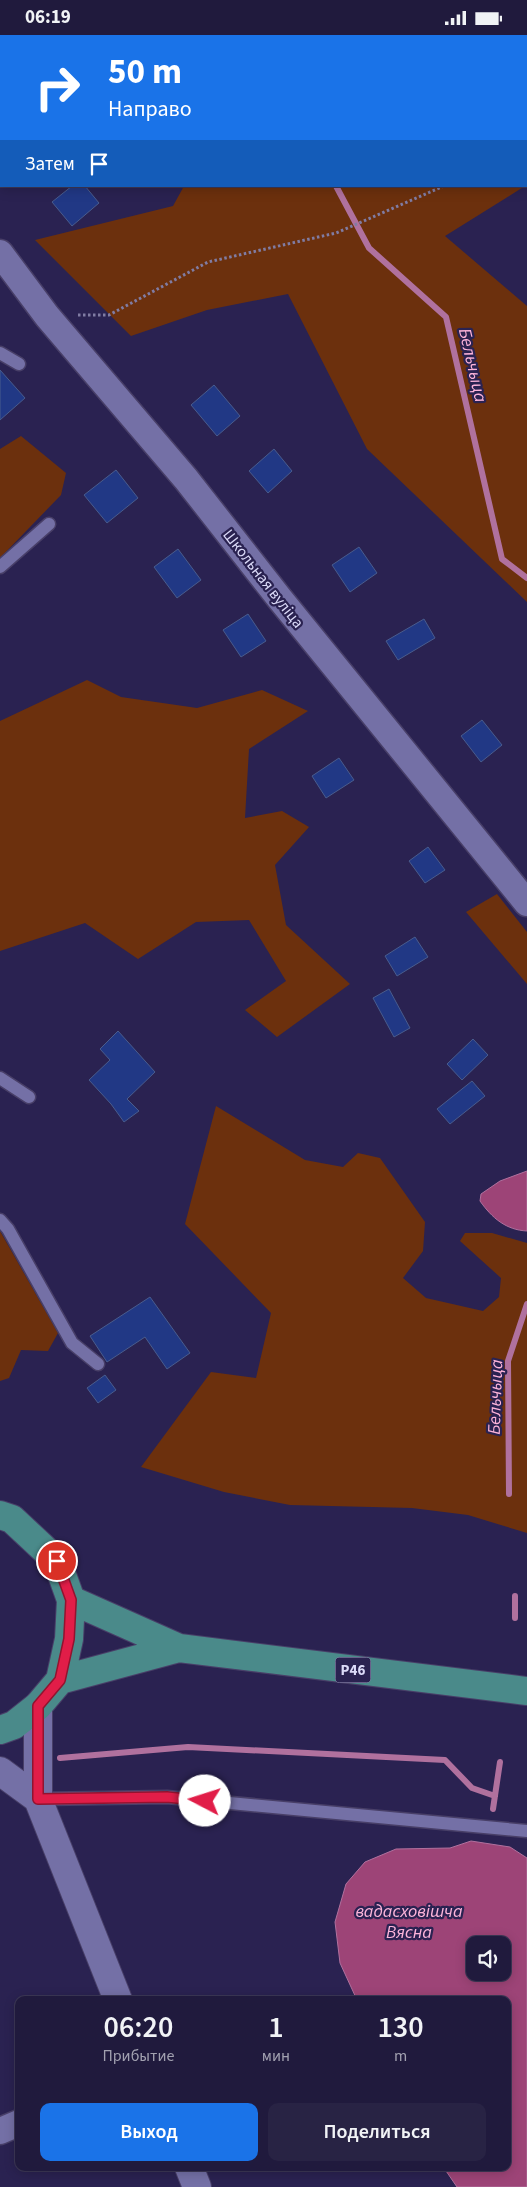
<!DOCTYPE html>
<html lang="ru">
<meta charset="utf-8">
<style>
body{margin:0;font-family:"Source Sans 3",sans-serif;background:#282344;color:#f1f3f6;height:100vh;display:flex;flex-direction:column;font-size:19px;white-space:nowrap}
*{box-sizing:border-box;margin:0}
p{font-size:16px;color:#a2a1b0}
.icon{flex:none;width:28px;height:28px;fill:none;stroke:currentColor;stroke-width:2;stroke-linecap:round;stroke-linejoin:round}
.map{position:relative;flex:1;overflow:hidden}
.drawer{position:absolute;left:15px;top:1961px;width:496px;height:175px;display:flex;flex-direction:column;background:#201a3d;border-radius:10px;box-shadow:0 2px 12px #0003,0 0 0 1px #3d3857}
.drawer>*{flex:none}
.guide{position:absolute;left:0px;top:0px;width:528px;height:152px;box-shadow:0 2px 12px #0003,0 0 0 1px #3d3857;background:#1a73e8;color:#fff;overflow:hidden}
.tools{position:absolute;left:466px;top:1901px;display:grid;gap:10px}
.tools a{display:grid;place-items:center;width:45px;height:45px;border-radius:10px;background:#201a3d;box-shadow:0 2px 12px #0003,0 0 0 1px #3d3857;font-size:25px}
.pin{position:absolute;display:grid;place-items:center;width:42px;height:42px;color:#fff;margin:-21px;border:2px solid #fff;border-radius:50%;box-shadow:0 1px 5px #0007}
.me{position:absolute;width:55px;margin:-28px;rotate:275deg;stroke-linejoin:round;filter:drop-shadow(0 0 4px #0008)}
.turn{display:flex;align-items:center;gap:18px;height:105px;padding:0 25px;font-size:22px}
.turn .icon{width:65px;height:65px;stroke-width:2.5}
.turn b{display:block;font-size:35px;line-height:42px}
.then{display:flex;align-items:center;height:48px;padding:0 25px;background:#0003;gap:10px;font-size:19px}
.eta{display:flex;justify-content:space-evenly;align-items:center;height:85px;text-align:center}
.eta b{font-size:30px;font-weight:600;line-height:35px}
.cta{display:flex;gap:10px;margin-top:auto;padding:10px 25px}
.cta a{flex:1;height:58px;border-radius:10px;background:#1a73e8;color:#fff;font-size:20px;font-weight:600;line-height:58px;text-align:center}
.cta a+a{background:#282344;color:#f1f3f6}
.status{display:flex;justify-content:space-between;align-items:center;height:35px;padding:0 25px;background:#201a3d;direction:ltr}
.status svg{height:14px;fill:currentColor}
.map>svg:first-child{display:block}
.green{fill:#6c300d}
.water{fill:#9d4477;stroke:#b0719e;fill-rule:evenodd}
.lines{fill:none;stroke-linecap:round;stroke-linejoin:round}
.stream{stroke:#b0719e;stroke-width:6}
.building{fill:#213885;stroke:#495c8d}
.lane-casing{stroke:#483f68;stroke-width:15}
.street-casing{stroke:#483f68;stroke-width:29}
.secondary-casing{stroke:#483f68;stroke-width:30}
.primary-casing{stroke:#483f68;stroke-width:30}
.path{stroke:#807ca3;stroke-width:3;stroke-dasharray:2.5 2.5;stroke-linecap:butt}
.lane{stroke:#7470a6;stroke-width:12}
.street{stroke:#7470a6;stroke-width:26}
.secondary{stroke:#7470a6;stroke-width:28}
.primary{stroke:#4a8a8a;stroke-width:28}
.route-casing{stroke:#92132f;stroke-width:12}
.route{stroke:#e11d48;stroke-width:9}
.labels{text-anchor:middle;stroke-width:4.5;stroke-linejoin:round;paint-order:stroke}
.shield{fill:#2a2251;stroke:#a6a3c6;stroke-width:1}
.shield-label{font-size:15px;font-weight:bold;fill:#dbdaf8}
.street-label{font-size:16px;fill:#dbdaf8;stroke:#2a2251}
.water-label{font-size:18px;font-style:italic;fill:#fdb4da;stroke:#2a2251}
</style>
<div class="status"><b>06:19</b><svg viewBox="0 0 49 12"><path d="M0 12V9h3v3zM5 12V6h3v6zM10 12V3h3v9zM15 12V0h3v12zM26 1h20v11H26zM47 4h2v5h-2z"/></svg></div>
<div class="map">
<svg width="527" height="2152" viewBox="0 0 527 2152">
<rect width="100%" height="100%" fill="#2a2251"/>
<path class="green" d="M 191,0 L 438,0 L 437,1 Z
M 184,151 L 525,151 L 445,201 L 527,271 L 527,567 L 367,414 L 288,259 L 207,275 L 131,301 L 35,205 L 173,171 Z
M 21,401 L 66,438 L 61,460 L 0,523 L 0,414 Z
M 87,645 L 121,662 L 197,673 L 262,655 L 308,676 L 249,714 L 245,783 L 282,776 L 309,792 L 275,830 L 286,890 L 350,949 L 277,1002 L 245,975 L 286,946 L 249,885 L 196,887 L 138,924 L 85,888 L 0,916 L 0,686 Z
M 497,859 L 527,897 L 527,949 L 466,877 Z
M 216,1071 L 305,1125 L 343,1132 L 358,1118 L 380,1123 L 425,1187 L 423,1216 L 403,1243 L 426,1263 L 483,1276 L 499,1262 L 501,1243 L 460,1206 L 465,1198 L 492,1198 L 527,1208 L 527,1498 L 468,1480 L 412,1473 L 290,1470 L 224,1457 L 141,1432 L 211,1337 L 256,1343 L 271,1278 L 185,1189 Z
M 0,1196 L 58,1298 L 48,1316 L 21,1315 L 9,1343 L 0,1346 Z"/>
<path class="water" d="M 527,1136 L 527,1196 C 506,1195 492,1183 480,1166 L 481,1159 L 500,1146 Z
M 471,1806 L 510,1812 L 527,1823 L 527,2152 L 457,2152 L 444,2133 L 508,2132 L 508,1965 L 357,1965 L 340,1928 L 335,1887 L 346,1849 L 365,1827 L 396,1814 L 450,1813 ZM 475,1910 L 502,1910 L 502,1938 L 475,1938 Z"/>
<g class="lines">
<path class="stream" d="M 357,0 L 358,1
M 366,1 L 369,0
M 336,151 L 369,213 L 446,282 L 502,524 L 527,543
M 509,1459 L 508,1326 L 527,1269
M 515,1583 L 515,1561
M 60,1723 L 188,1712 L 445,1725 L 472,1753 L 495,1761
M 493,1774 L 500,1727"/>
</g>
<path class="building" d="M 72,151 L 85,151 L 99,168 L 72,191 L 52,167 Z
M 0,335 L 25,363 L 0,385 Z
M 214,350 L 240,381 L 217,401 L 191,370 Z
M 274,414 L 292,436 L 268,458 L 249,436 Z
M 116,435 L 138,463 L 107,488 L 84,460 Z
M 359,512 L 377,538 L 350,557 L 332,530 Z
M 178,514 L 201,545 L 177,563 L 154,532 Z
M 248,579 L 266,606 L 241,622 L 223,595 Z
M 424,584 L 435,603 L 398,625 L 386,606 Z
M 482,685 L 502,710 L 481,727 L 461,701 Z
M 339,723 L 354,745 L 326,763 L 312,741 Z
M 428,812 L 445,835 L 425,848 L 409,826 Z
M 415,902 L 428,922 L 397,941 L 385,921 Z
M 389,954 L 410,993 L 394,1002 L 373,963 Z
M 118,996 L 155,1037 L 127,1064 L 139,1076 L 124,1087 L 111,1069 L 89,1045 L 110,1025 L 100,1014 Z
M 473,1004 L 488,1020 L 462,1045 L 447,1029 Z
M 472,1046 L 485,1061 L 450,1089 L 437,1074 Z
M 150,1262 L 190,1318 L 167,1334 L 145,1302 L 107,1327 L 90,1301 Z
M 105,1340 L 116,1355 L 98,1368 L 87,1353 Z"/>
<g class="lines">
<g class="lane-casing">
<path id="lane" d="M 0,318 L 19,329
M 0,532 L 49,489
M 0,1043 L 29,1062
M 0,1185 L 8,1194 L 72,1308 L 98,1329
M 38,1764 L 167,1762 L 527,1796"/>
</g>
<g class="street-casing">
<path id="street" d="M 0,218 L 47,281 L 186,444 L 280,564 L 527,868
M 0,2096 L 19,2088"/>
</g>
<g class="secondary-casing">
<path id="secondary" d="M 38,1671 L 38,1764 L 118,1965
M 0,1736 L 38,1764
M 189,2132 L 197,2152"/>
</g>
<g class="primary-casing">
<path id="primary" d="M 0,1480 L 12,1484 L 57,1526 L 71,1565 L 69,1604 L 60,1645 L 38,1671 L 14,1690 L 0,1695
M 71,1565 L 179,1613 L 527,1656
M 60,1645 L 179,1613"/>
</g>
<path class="path" d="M 526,112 L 527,111
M 78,280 L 109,280 L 208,227 L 336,198 L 444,151"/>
<use href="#lane" class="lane"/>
<use href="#street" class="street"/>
<use href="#secondary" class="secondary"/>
<use href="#primary" class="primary"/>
</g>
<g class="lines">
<g class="route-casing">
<path id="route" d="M 57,1526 L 71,1565 L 69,1604 L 60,1645 L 38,1671 L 38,1764 L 167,1762 L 205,1766"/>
</g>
<use href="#route" class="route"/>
</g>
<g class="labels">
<rect class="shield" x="335.5" y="1622.5" width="35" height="25" rx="4"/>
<g class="shield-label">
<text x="353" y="1640">Р46</text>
</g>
<g class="street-label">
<text transform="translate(264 543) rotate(52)" y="6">Школьная вуліца</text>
</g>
<g class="water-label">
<text transform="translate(473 330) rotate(77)" y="6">Бельчыца</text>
<text transform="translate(495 1362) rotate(-88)" y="6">Бельчыца</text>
<text x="409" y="1882">вадасховішча<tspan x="409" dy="21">Вясна</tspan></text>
</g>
</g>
</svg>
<div class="tools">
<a><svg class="icon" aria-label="sound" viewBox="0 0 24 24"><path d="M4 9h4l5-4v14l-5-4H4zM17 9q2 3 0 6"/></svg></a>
</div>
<div class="pin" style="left:57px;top:1526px;background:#d93025"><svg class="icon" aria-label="arrive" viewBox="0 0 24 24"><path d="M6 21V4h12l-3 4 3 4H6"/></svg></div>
<svg class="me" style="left:205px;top:1766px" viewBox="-20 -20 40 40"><circle r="19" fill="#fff"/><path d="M0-13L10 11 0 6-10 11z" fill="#e11d48"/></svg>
<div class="guide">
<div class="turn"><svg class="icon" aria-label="right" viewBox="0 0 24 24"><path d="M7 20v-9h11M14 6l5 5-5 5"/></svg><div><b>50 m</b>Направо</div></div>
<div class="then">Затем<svg class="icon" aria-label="arrive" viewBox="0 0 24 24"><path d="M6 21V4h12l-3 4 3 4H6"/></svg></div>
</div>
<section class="drawer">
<div class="eta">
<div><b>06:20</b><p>Прибытие</p></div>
<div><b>1</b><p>мин</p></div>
<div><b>130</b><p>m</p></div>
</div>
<div class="cta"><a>Выход</a><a>Поделиться</a></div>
</section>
</div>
